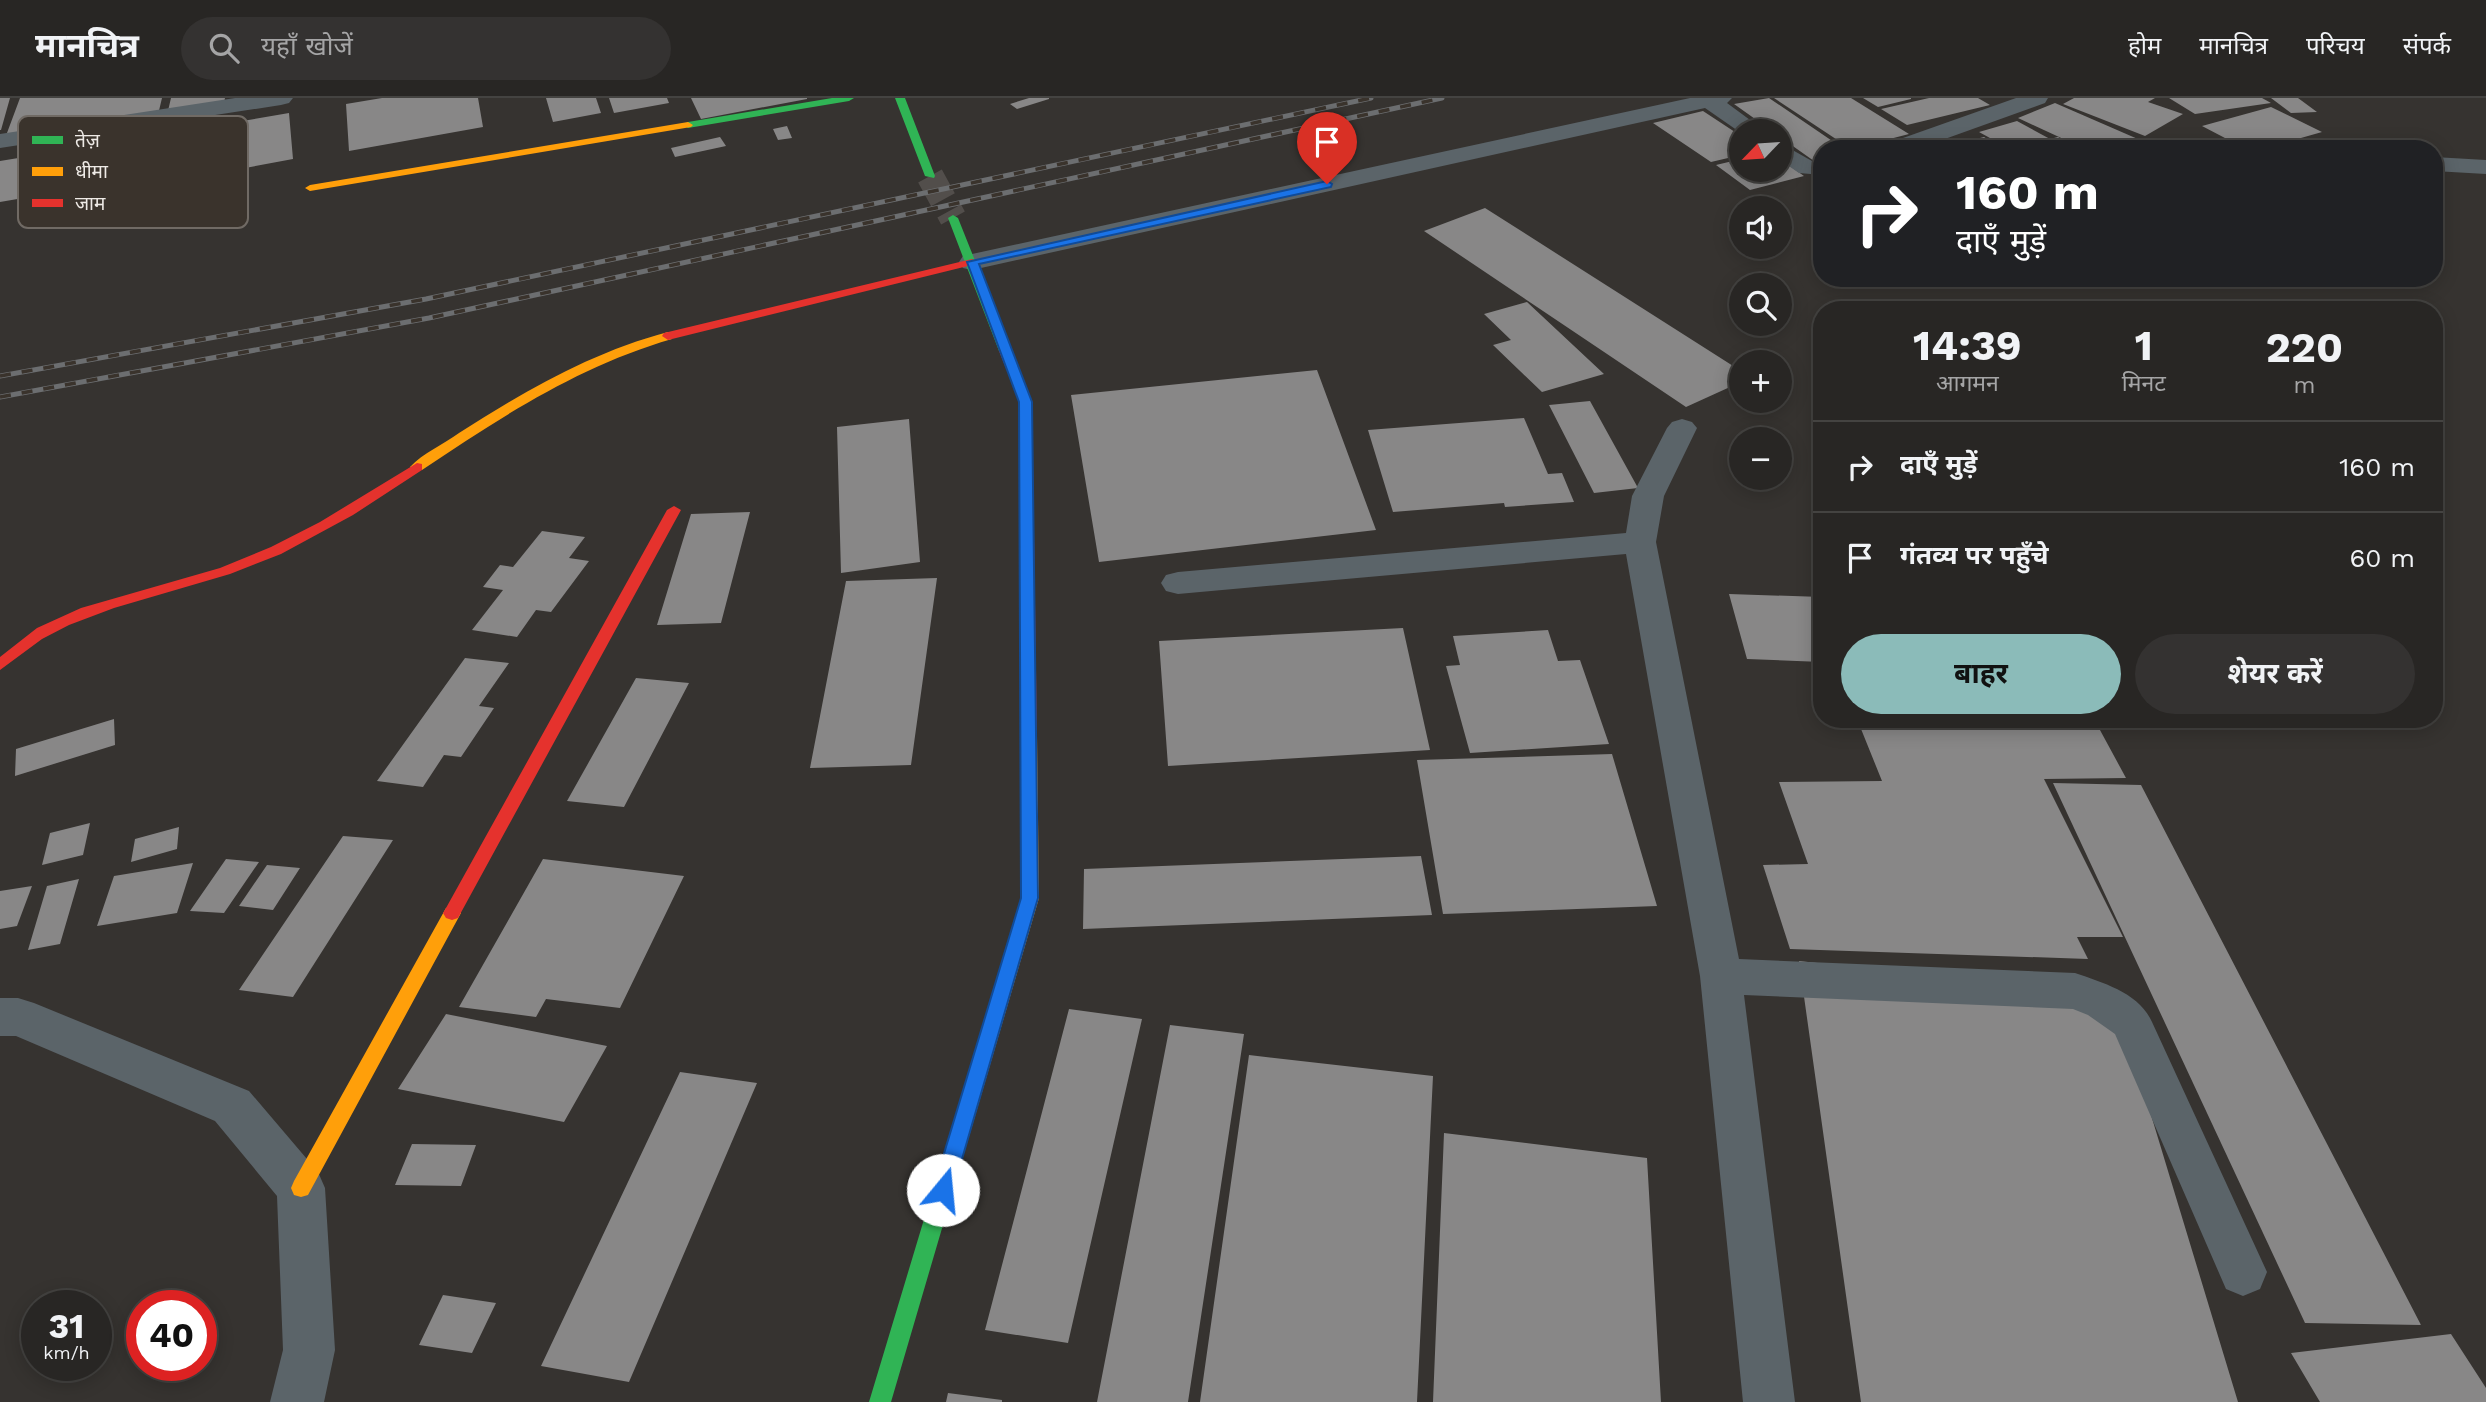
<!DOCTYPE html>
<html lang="hi">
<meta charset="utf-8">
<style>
body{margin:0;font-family:"Work Sans","Noto Sans Devanagari",sans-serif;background:#343231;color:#f1f3f6;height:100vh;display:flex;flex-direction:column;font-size:26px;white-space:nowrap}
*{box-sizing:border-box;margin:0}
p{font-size:23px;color:#a5a5a6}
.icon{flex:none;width:38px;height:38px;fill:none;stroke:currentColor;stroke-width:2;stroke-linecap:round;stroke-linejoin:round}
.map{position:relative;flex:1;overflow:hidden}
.drawer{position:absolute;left:1813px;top:203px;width:630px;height:427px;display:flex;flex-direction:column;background:#282624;border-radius:28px;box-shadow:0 4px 18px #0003,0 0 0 2px #444341}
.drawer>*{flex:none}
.banner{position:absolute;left:1813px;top:42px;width:630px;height:147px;border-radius:28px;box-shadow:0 4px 18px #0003,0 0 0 2px #444341;background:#202124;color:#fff;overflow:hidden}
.needle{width:46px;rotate:245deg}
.tools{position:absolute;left:1729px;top:21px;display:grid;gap:14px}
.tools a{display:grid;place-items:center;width:63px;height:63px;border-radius:50%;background:#282624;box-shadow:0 4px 18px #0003,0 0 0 2px #444341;font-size:35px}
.speed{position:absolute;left:21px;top:1192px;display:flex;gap:14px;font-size:35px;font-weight:700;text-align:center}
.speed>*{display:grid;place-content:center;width:91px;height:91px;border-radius:50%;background:#282624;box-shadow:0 4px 18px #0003,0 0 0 2px #444341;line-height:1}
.speed small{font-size:18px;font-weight:400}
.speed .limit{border:10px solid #d22;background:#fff;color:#111}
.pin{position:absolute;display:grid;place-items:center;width:60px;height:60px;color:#fff;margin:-72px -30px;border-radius:50% 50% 50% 0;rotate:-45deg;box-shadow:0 0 7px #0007}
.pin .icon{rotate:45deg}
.me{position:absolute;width:77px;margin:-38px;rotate:17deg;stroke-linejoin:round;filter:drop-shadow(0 0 5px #0008)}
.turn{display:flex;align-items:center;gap:24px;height:147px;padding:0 28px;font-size:32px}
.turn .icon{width:91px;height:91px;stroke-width:2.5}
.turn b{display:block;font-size:49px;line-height:60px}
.eta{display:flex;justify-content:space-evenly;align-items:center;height:119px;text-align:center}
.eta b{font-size:42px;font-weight:700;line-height:49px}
.cta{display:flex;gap:14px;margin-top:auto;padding:14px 28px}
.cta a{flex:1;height:80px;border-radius:42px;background:#8bbbb9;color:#111;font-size:28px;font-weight:700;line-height:80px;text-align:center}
.cta a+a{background:#343231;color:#f1f3f6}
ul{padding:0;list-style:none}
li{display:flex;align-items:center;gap:21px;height:91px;padding:0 28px;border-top:2px solid #444341}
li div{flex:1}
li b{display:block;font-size:26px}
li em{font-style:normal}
header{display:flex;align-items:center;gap:42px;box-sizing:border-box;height:98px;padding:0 35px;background:#282624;border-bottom:2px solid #444341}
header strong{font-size:33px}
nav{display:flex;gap:38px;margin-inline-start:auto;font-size:24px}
.search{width:490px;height:63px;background:#343231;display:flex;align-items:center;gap:18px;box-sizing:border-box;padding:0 24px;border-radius:38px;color:#a5a5a6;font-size:26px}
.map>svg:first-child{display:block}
.building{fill:#888787}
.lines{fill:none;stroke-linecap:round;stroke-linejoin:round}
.secondary-tunnel{stroke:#524e4b;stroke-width:27;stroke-dasharray:27 13;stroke-linecap:butt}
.lane{fill:#5b6469;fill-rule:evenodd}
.street{fill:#5b6469;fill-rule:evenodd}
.fast{fill:#30b455;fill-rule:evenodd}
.slow{fill:#ff9f0a;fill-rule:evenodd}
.jam{fill:#e5322d;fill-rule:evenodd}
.rail-casing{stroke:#6c6e70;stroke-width:5}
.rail{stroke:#3a332c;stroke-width:3.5;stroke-dasharray:11;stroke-linecap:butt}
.route{fill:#1a73e8;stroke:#114b97;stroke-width:2}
.key{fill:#3a332c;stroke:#706a64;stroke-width:2}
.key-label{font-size:19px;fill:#eeeae6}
</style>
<header>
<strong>मानचित्र</strong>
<div class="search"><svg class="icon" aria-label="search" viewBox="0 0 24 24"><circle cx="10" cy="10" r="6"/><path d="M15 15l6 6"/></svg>यहाँ खोजें</div>
<nav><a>होम</a><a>मानचित्र</a><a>परिचय</a><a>संपर्क</a></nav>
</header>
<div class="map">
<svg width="2486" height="1304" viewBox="0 0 2486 1304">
<rect width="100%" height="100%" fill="#363330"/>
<path class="building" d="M 0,0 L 10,0 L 1,32 L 0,32 Z
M 20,0 L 162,0 L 157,21 L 4,43 Z
M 171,0 L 225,0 L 223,9 L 167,17 Z
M 382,0 L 478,0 L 483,29 L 349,53 L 346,6 Z
M 546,0 L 596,0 L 601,15 L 553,24 Z
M 609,0 L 667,0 L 669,5 L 614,15 Z
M 691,0 L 807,0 L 807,1 L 701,21 Z
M 1029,0 L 1049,0 L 1049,1 L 1017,11 L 1010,6 Z
M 1769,0 L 1844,51 L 1822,51 L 1822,61 L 1814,63 L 1780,39 L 1780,33 L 1772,33 L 1734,6 Z
M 1774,0 L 1851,0 L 1909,36 L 1851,51 Z
M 1863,0 L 1911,0 L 1911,1 L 1878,9 Z
M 1929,0 L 1978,0 L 1990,7 L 1907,27 L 1881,11 Z
M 2074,0 L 2155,0 L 2148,4 L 2183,16 L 2145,38 L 2063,6 Z
M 2169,0 L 2262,0 L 2271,5 L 2195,16 Z
M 2271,0 L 2298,0 L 2317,14 L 2291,15 Z
M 2055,5 L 2147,45 L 2135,51 L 2085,51 L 2018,20 Z
M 2271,9 L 2322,34 L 2263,51 L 2246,51 L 2202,28 Z
M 1703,13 L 1741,38 L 1741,57 L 1711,64 L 1653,25 Z
M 289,15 L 293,61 L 213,76 L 213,28 Z
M 2017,23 L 2050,41 L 2058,39 L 2079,51 L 2010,51 L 1979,34 Z
M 787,28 L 792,40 L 778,42 L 773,31 Z
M 208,29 L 204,69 L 0,104 L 0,63 Z
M 720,39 L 726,48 L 675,59 L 671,50 Z
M 1984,39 L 2003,51 L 1941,51 L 1941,50 Z
M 1741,61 L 1741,72 L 1780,72 L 1780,61 L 1804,78 L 1750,92 L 1716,67 Z
M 1485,110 L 1741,273 L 1741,284 L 1686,309 L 1424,133 Z
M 1527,204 L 1604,276 L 1542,294 L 1493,247 L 1511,242 L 1484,216 Z
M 1317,272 L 1376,432 L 1099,464 L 1071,297 Z
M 1590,303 L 1638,390 L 1594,395 L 1549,307 Z
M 1524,320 L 1548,376 L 1562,375 L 1574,404 L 1505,409 L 1504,405 L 1393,414 L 1368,332 Z
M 909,321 L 920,464 L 841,475 L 837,329 Z
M 750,414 L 721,525 L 657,527 L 691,416 Z
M 542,433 L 585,439 L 569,460 L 589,463 L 551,514 L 536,512 L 517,539 L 472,532 L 503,492 L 483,489 L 500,467 L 513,469 Z
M 937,480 L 911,667 L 810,670 L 846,483 Z
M 1729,496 L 1822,499 L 1822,564 L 1747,561 Z
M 1403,530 L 1430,652 L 1168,668 L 1159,543 Z
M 1548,532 L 1558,563 L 1580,562 L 1609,646 L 1470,655 L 1446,568 L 1460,567 L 1453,538 Z
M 465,560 L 509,565 L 479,608 L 494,610 L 461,659 L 444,657 L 423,689 L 377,683 Z
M 636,580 L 689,585 L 624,709 L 567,703 Z
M 114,621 L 115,647 L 15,678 L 16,651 Z
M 1857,621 L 2094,621 L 2126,680 L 2044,681 L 2123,839 L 2077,839 L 2088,861 L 1790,851 L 1763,767 L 1808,766 L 1779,684 L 1882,683 Z
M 1612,656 L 1657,808 L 1443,816 L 1417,662 Z
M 2053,685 L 2141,687 L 2421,1227 L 2305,1225 Z
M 90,725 L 83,757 L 42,767 L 50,735 Z
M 179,729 L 177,751 L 131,764 L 135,741 Z
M 343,738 L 393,742 L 293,899 L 239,892 Z
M 1421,758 L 1432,817 L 1083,831 L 1084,771 Z
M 226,761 L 259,764 L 224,815 L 190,813 Z
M 543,761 L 684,778 L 620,910 L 546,901 L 536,919 L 459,909 Z
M 193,765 L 177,815 L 97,828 L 114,778 Z
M 267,767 L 300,770 L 273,812 L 239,808 Z
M 79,781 L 60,846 L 28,852 L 47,788 Z
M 32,788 L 17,828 L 0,831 L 0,793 Z
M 1799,863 L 2115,898 L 2238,1304 L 1861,1304 Z
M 1069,911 L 1142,921 L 1068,1245 L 985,1232 Z
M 446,916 L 607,948 L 564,1024 L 398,991 Z
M 1170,927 L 1244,936 L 1188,1304 L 1097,1304 Z
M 1249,957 L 1433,978 L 1417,1304 L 1200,1304 Z
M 680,974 L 757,985 L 629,1284 L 541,1268 Z
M 1444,1035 L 1647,1060 L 1661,1304 L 1433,1304 Z
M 412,1046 L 476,1047 L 461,1088 L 395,1087 Z
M 443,1197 L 496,1205 L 472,1255 L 419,1247 Z
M 2451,1236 L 2486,1290 L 2486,1304 L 2320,1304 L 2291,1255 Z
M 948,1295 L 1002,1302 L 1002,1304 L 946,1304 Z"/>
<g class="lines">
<path class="secondary-tunnel" d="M 930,78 L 953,120"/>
<path class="lane" d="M 1690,0 L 1732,0 L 1727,5 L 1765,33 L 1741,35 L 1705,10 L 972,172 L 963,170 L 959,164 L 963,158 L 972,156 Z
M 2016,0 L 2048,0 L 2045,5 L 1917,51 L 1882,51 L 1886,46 Z
M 1780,45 L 1812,63 L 1822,63 L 1822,77 L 1799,75 L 1780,62 Z
M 2434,59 L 2486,62 L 2486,76 L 2434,73 Z
M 1682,321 L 1692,324 L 1697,330 L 1664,398 L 1656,444 L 1739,861 L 2075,875 C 2104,885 2139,895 2152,924 L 2267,1174 L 2260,1191 L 2243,1198 L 2226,1191 L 2115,936 L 2088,917 L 2073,911 L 1744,897 L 1795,1304 L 1743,1304 L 1700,878 L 1626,456 L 1178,496 L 1166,493 L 1161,485 L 1166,477 L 1178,474 L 1626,435 L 1632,398 L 1667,330 L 1672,324 Z"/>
<path class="street" d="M 235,0 L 293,0 L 289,5 L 281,7 L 0,50 L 0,36 Z
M 0,900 L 18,900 L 34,905 L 249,993 L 318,1074 L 325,1090 L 335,1252 L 324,1304 L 270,1304 L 283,1252 L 277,1098 L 215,1023 L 16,938 L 0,938 Z"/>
<path class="fast" d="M 832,0 L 854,0 L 849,3 L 688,30 L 683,27 L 688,24 Z
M 895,0 L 905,0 L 935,78 L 934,80 L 925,78 Z
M 953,117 L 958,120 L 1011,253 L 1009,256 L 1005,257 L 999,253 L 948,120 Z
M 960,1026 L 967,1029 L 970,1035 L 891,1304 L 869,1304 L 950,1035 L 953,1029 Z"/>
<path class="slow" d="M 688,24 L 693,27 L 691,29 L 310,93 L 305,90 L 310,87 Z
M 668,234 L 672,235 L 672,241 C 579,268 501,319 422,372 L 412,372 L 410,369 C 423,355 444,346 459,335 C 525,293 592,254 668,234 Z
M 1029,632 L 1037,638 L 1039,800 L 970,1035 L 967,1041 L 960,1044 L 953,1041 L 950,1035 L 1021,800 L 1021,638 Z
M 452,808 L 458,810 L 461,815 L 308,1097 L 301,1099 L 294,1097 L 291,1090 L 294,1083 L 446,810 Z"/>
<path class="jam" d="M 972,161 L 978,164 L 976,166 L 668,242 L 662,238 L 664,235 Z
M 1005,249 L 1011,253 L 1032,305 L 1037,638 L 1029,644 L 1021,638 L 1020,305 L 999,253 Z
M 417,365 L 422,366 L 422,372 L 353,417 L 281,456 L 230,476 L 114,510 L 69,527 L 42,541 L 0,572 L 0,559 L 37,530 L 81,510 L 220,470 L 271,449 L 320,424 Z
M 674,408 L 681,412 L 458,820 L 452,822 L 446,820 L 443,815 L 446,810 L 667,412 Z"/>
<g class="rail-casing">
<path id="rail" d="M 0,278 L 426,201 L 1371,0
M 0,299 L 429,220 L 1442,0"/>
</g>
<use href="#rail" class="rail"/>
</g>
<path class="route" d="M 1327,83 L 1332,86 L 1331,89 L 979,166 L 1032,304 L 1038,800 L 953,1092 L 950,1098 L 943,1101 L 936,1098 L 933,1092 L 1021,800 L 1019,304 L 967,164 Z"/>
<rect x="18" y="18" width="230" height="112" rx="10" class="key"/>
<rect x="32" y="38" width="31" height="8" fill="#30b455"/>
<rect x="32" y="69" width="31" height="9" fill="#ff9f0a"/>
<rect x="32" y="101" width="31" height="8" fill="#e5322d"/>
<g class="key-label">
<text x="75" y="49">तेज़</text>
<text x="75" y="80">धीमा</text>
<text x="75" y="112">जाम</text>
</g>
</svg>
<div class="tools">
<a><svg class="needle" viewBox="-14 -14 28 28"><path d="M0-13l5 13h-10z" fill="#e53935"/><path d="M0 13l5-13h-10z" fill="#a5a5a6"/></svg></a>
<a><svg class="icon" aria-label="sound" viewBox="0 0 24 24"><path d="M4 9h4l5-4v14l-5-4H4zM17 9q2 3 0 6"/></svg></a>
<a><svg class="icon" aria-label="search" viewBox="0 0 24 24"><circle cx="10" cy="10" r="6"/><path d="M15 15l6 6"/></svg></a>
<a>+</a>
<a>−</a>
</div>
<div class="speed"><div>31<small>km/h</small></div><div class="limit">40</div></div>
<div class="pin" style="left:1327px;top:86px;background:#d93025"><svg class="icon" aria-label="arrive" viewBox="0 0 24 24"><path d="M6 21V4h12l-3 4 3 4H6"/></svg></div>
<svg class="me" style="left:943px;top:1092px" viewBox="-20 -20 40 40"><circle r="19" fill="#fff"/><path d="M0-13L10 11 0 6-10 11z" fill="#1a73e8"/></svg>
<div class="banner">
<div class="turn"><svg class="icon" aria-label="right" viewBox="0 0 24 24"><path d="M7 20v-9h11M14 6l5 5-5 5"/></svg><div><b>160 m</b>दाएँ मुड़ें</div></div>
</div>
<section class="drawer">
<div class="eta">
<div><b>14:39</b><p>आगमन</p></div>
<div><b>1</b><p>मिनट</p></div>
<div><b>220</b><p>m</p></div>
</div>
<ul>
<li><svg class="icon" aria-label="right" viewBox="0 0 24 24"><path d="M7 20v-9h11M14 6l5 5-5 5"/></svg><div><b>दाएँ मुड़ें</b></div><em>160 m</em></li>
<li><svg class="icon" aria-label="arrive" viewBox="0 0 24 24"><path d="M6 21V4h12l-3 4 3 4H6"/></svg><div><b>गंतव्य पर पहुँचे</b></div><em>60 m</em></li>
</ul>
<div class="cta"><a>बाहर</a><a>शेयर करें</a></div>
</section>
</div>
